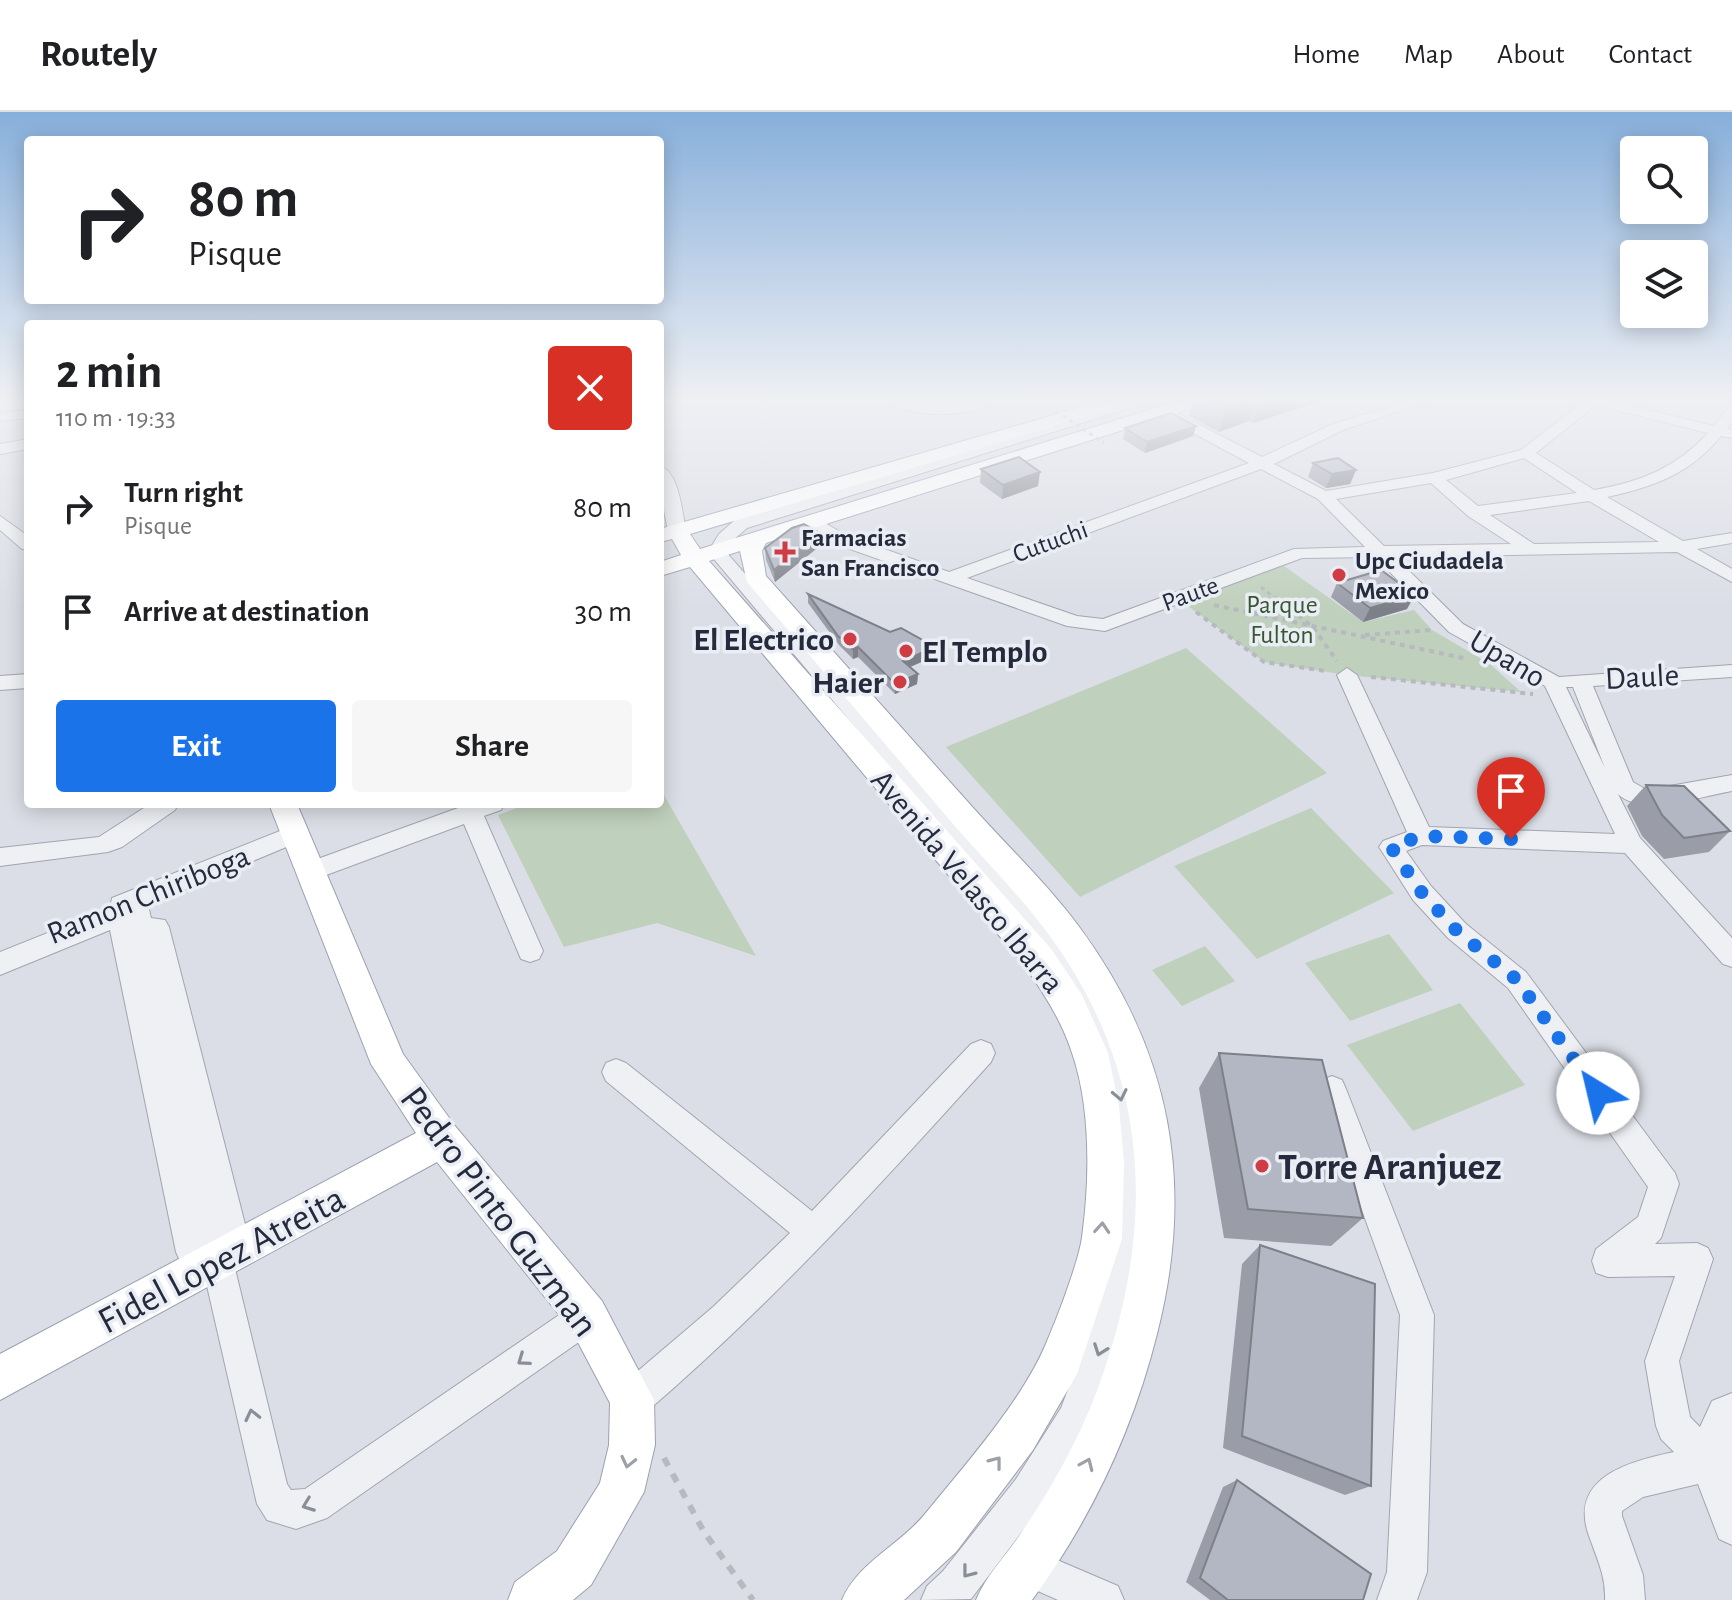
<!DOCTYPE html>
<meta charset="utf-8">
<style>
body{margin:0;font-family:"Alegreya Sans",sans-serif;background:#f6f6f6;color:#202124;height:100vh;display:flex;flex-direction:column;font-size:30px;white-space:nowrap}
*{box-sizing:border-box;margin:0}
p{font-size:26px;color:#757577}
.icon{flex:none;width:44px;height:44px;fill:none;stroke:currentColor;stroke-width:2;stroke-linecap:round;stroke-linejoin:round}
.map{position:relative;flex:1;overflow:hidden}
.drawer{position:absolute;left:24px;top:208px;width:640px;height:488px;display:flex;flex-direction:column;background:#fff;border-radius:8px;box-shadow:0 4px 20px #0003}
.drawer>*{flex:none}
.hud{position:absolute;left:24px;top:24px;width:640px;height:168px;border-radius:8px;box-shadow:0 4px 20px #0003;background:#fff;color:#202124;overflow:hidden}
.fabs{position:absolute;left:1620px;top:24px;display:grid;gap:16px}
.fabs a{display:grid;place-items:center;width:88px;height:88px;border-radius:8px;background:#fff;box-shadow:0 4px 20px #0003;font-size:40px}
.pin{position:absolute;display:grid;place-items:center;width:68px;height:68px;color:#fff;margin:-82px -34px;border-radius:50% 50% 50% 0;rotate:-45deg;box-shadow:0 0 8px #0007}
.pin .icon{rotate:45deg}
.me{position:absolute;width:88px;margin:-44px;rotate:324deg;stroke-linejoin:round;filter:drop-shadow(0 0 6px #0008)}
.turn{display:flex;align-items:center;gap:28px;height:168px;padding:0 32px;font-size:36px}
.turn .icon{width:104px;height:104px;stroke-width:2.5}
.turn b{display:block;font-size:56px;line-height:68px}
.round{display:grid;place-items:center;flex:none;width:84px;height:84px;border-radius:8px;background:#f6f6f6}
.overview{display:flex;align-items:center;justify-content:space-between;height:136px;padding:0 32px}
h1{font-size:48px;font-weight:700;line-height:60px}
.action{display:flex;gap:16px;margin-top:auto;padding:16px 32px}
.action a{flex:1;height:92px;border-radius:8px;background:#1a73e8;color:#fff;font-size:32px;font-weight:700;line-height:92px;text-align:center}
.action a+a{background:#f6f6f6;color:#202124}
ul{padding:0;list-style:none}
li{display:flex;align-items:center;gap:24px;height:104px;padding:0 32px}
li div{flex:1}
li b{display:block;font-size:30px}
li em{font-style:normal}
header{display:flex;align-items:center;gap:48px;box-sizing:border-box;height:112px;padding:0 40px;background:#fff;border-bottom:2px solid #e0e0e0}
header strong{font-size:38px}
nav{display:flex;gap:44px;margin-inline-start:auto;font-size:28px}
.map>svg:first-child{display:block}
.green{fill:#bfd0bc}
.lines{fill:none;stroke-linecap:round;stroke-linejoin:round}
.minor-casing{stroke:#a1a5b0;stroke-width:2}
.major-casing{stroke:#9ba1b2;stroke-width:2}
.path-far2{stroke:#b6b9c0;stroke-width:3;stroke-dasharray:4 4;stroke-linecap:butt}
.path-far1{stroke:#b6b9c0;stroke-width:4;stroke-dasharray:5 5;stroke-linecap:butt}
.path{stroke:#b6b9c0;stroke-width:6;stroke-dasharray:9 9;stroke-linecap:butt}
.minor{fill:#eef0f4;fill-rule:evenodd}
.major{fill:#fff;fill-rule:evenodd}
.path-bridge{stroke:#b6b9c0;stroke-width:3;stroke-dasharray:4 4;stroke-linecap:butt}
.wall{fill:#9a9da8}
.shaded-wall{fill:#7d8088}
.building{fill:#b3b7c3;stroke:#7d8088;stroke-width:2}
.oneway{stroke:#8a8e98}
.oneway2{stroke:#9da0a7}
.route{stroke:#1a73e8;stroke-width:14;stroke-dasharray:0 25.2}
.poi-dot{fill:#cf3c43;stroke:#eaedf4;stroke-width:3}
.labels{text-anchor:middle;stroke-width:7;stroke-linejoin:round;paint-order:stroke}
.far-poi-label{font-size:26px;font-weight:bold;fill:#252b3c;stroke:#eaedf4;text-anchor:start}
.far-street-label{font-size:26px;fill:#252b3c;stroke:#eaedf4}
.far-park-label{font-size:26px;fill:#355832;stroke:#eaedf4}
.poi-label{font-size:32px;font-weight:bold;fill:#252b3c;stroke:#eaedf4;text-anchor:end}
.street-label{font-size:32px;fill:#252b3c;stroke:#eaedf4}
.near-poi-label{font-size:38px;font-weight:bold;fill:#252b3c;stroke:#eaedf4;text-anchor:start}
.near-street-label{font-size:38px;fill:#252b3c;stroke:#eaedf4}
</style>
<header>
<strong>Routely</strong>
<nav><a>Home</a><a>Map</a><a>About</a><a>Contact</a></nav>
</header>
<div class="map">
<svg width="1732" height="1488" viewBox="0 0 1732 1488">
<rect width="100%" height="100%" fill="#dbdee6"/>
<path class="green" d="M 1277,449 L 1363,510 L 1414,498 L 1432,518 L 1490,552 L 1521,580 L 1347,563 L 1264,550 L 1177,486 Z
M 1186,536 L 1327,661 L 1080,785 L 946,635 Z
M 660,676 L 756,844 L 657,811 L 564,835 L 498,703 L 527,692 L 660,692 Z
M 1311,696 L 1394,781 L 1257,847 L 1174,754 Z
M 1389,822 L 1433,878 L 1350,909 L 1305,851 Z
M 1205,834 L 1235,869 L 1182,894 L 1152,858 Z
M 1460,891 L 1525,973 L 1413,1019 L 1347,933 Z"/>
<g class="lines">
<g class="minor-casing">
<path id="minor" d="M 886,289 L 940,294 L 994,289 C 973,307 907,306 886,289 Z
M 1131,289 L 1152,289 L 747,416 L 732,429 L 726,440 L 1031,789 L 1090,871 L 1130,962 L 1145,1029 L 1147,1117 L 1128,1209 L 1088,1320 L 1042,1393 L 971,1487 L 921,1488 L 927,1474 L 943,1459 L 1016,1367 L 1061,1296 L 1094,1209 L 1115,1117 L 1115,1029 L 1102,962 L 1070,885 L 1013,803 L 708,440 L 719,422 L 735,408 Z
M 1408,289 L 1429,289 L 1343,318 L 1274,352 L 1326,379 L 1433,361 L 1521,338 L 1584,289 L 1612,289 L 1714,314 L 1727,297 L 1732,296 L 1732,310 L 1727,317 L 1732,318 L 1732,326 L 1721,324 C 1690,362 1653,375 1607,385 L 1683,429 L 1732,421 L 1732,431 L 1697,437 L 1732,457 L 1732,470 L 1677,440 L 1395,445 L 1463,512 L 1559,565 L 1732,553 L 1732,565 L 1593,574 L 1633,670 L 1647,678 L 1732,663 L 1732,679 C 1702,684 1641,705 1618,682 L 1640,726 L 1732,826 L 1732,855 L 1723,852 L 1625,741 L 1422,733 L 1406,739 L 1431,774 L 1466,812 L 1526,860 L 1675,1061 L 1679,1072 L 1661,1126 L 1655,1132 L 1697,1131 L 1708,1136 L 1713,1147 L 1679,1249 L 1690,1305 L 1700,1315 L 1712,1289 L 1732,1281 L 1732,1433 L 1719,1427 L 1698,1372 L 1643,1385 L 1622,1399 L 1622,1404 L 1643,1463 L 1645,1488 L 1605,1488 C 1606,1463 1596,1445 1588,1421 C 1570,1365 1630,1349 1674,1340 L 1661,1327 L 1656,1314 L 1645,1249 L 1675,1164 L 1608,1165 L 1596,1161 L 1592,1149 L 1596,1137 L 1638,1105 L 1648,1075 L 1508,876 L 1448,826 L 1413,788 L 1383,741 L 1379,735 L 1383,729 L 1407,720 L 1337,563 L 1347,556 L 1357,563 L 1429,715 L 1615,722 L 1545,574 L 1449,520 L 1375,445 L 1302,446 L 1105,519 L 1067,514 L 833,431 L 816,423 L 804,408 L 812,403 L 845,423 L 949,460 L 1249,351 L 1163,305 L 1163,299 L 1173,299 L 1262,345 L 1333,312 ZM 1596,293 L 1708,321 C 1676,356 1640,370 1594,378 L 1536,341 ZM 1524,346 L 1577,381 L 1478,394 L 1446,368 ZM 1261,357 L 1318,387 L 1365,435 L 1294,437 L 1103,507 L 1077,504 L 967,466 ZM 1431,371 L 1468,404 L 1511,432 L 1384,434 L 1336,387 ZM 1589,389 L 1659,430 L 1534,432 L 1490,403 ZM 1566,575 L 1573,575 L 1605,656 Z
M 28,298 L 28,306 L 0,309 L 0,301 Z
M 28,327 L 28,337 L 0,342 L 0,332 Z
M 660,354 C 680,361 682,401 686,419 L 683,423 L 671,423 L 668,419 L 660,377 Z
M 0,404 L 28,424 L 28,438 L 22,437 L 0,418 Z
M 28,562 L 28,576 L 0,578 L 0,564 Z
M 150,692 L 178,692 L 175,698 L 122,735 L 108,740 L 0,754 L 0,736 L 99,725 Z
M 469,692 L 504,692 L 501,698 L 484,704 L 543,839 L 539,847 L 530,850 L 521,847 L 464,712 L 310,769 L 301,767 L 298,760 L 301,753 Z
M 295,713 L 303,716 L 307,722 L 303,728 L 148,793 L 151,806 L 165,808 L 169,815 L 247,1120 L 242,1131 L 230,1136 L 287,1372 L 291,1378 L 305,1377 L 575,1192 L 587,1187 L 599,1192 L 604,1204 L 599,1216 L 327,1406 L 296,1417 L 267,1408 L 257,1392 L 202,1152 L 192,1156 L 181,1151 L 176,1140 L 110,818 L 0,863 L 0,840 L 110,796 L 112,786 Z
M 981,928 L 991,932 L 995,941 L 991,950 C 880,1073 771,1193 645,1301 L 632,1306 L 619,1301 L 614,1288 L 619,1275 L 713,1195 L 790,1121 L 606,969 L 602,960 L 606,951 L 616,947 L 626,951 L 812,1099 L 971,932 Z
M 1332,964 L 1342,968 L 1346,977 L 1434,1203 L 1427,1460 L 1417,1488 L 1377,1488 L 1387,1460 L 1400,1203 L 1318,977 L 1322,968 Z
M 1029,1436 L 1118,1474 L 1124,1488 L 1058,1488 L 1015,1469 L 1010,1455 L 1015,1441 Z"/>
</g>
<g class="major-casing">
<path id="major" d="M 1102,289 L 1129,289 L 1126,293 L 690,422 L 700,437 L 1178,289 L 1205,289 L 1202,293 L 766,431 L 762,439 L 766,464 C 833,539 900,614 967,689 C 1004,731 1047,771 1080,816 C 1172,941 1195,1073 1157,1222 C 1133,1318 1090,1409 1032,1488 L 976,1488 C 987,1461 1008,1442 1023,1418 C 1057,1368 1086,1314 1105,1256 C 1155,1107 1148,966 1057,834 C 1026,789 983,747 947,705 C 881,627 814,548 747,470 L 740,439 L 709,449 L 1052,838 L 1082,883 L 1108,941 L 1119,994 L 1124,1051 L 1122,1127 L 1077,1262 L 1033,1338 L 956,1440 L 904,1488 L 842,1488 C 858,1450 900,1433 925,1402 C 964,1354 1021,1290 1045,1234 C 1056,1209 1079,1149 1082,1125 C 1090,1067 1091,993 1071,938 C 1061,908 1045,884 1028,858 L 690,455 L 660,464 L 660,450 L 681,443 L 672,427 L 660,430 L 660,417 Z
M 269,692 L 297,692 L 403,942 L 455,1014 L 602,1189 L 654,1288 L 655,1333 L 644,1380 L 591,1473 L 573,1488 L 508,1488 L 515,1470 L 557,1439 L 600,1371 L 609,1333 L 610,1291 L 572,1219 L 437,1050 L 0,1288 L 0,1242 L 416,1021 L 371,952 Z"/>
</g>
<path class="path-far2" d="M 1261,475 L 1276,487"/>
<path class="path-far1" d="M 1274,485 L 1312,514 L 1337,549
M 1214,493 L 1468,547
M 1196,500 L 1264,550 L 1326,559
M 1365,523 L 1432,518
M 1371,565 L 1533,582"/>
<path class="path" d="M 664,1346 L 704,1420 L 753,1488"/>
<use href="#minor" class="minor"/>
<use href="#major" class="major"/>
<path class="path-bridge" d="M 1056,299 L 1104,331"/>
</g>
<path class="wall" d="M 1193,289 L 1314,289 L 1313,292 L 1253,311 L 1249,309 L 1219,320 L 1189,304 Z
M 1125,316 L 1193,324 L 1145,341 L 1123,327 Z
M 1313,351 L 1356,358 L 1350,372 L 1326,376 L 1308,365 Z
M 981,357 L 1038,374 L 1002,387 L 980,371 Z
M 821,433 L 775,470 L 766,448 L 765,436 Z
M 1337,471 L 1407,497 L 1363,510 L 1331,485 Z
M 808,482 L 890,520 L 935,535 L 935,544 L 910,555 L 918,562 L 917,572 L 895,582 L 858,545 L 853,547 L 839,533 L 808,491 Z
M 1646,673 L 1730,719 L 1709,740 L 1664,747 L 1642,724 L 1627,694 Z
M 1219,941 L 1363,1106 L 1331,1134 L 1224,1126 L 1199,976 Z
M 1260,1133 L 1371,1374 L 1345,1383 L 1223,1336 L 1242,1152 Z
M 1237,1368 L 1363,1488 L 1210,1488 L 1186,1470 L 1223,1375 Z"/>
<path class="shaded-wall" d="M 1246,289 L 1256,289 L 1249,309 L 1219,320 L 1226,295 Z
M 1260,289 L 1314,289 L 1313,292 L 1253,311 Z
M 1196,314 L 1193,324 L 1145,341 L 1147,330 Z
M 1356,358 L 1350,372 L 1326,376 L 1332,362 Z
M 1040,360 L 1038,374 L 1002,387 L 1003,373 Z
M 820,421 L 821,433 L 775,470 L 774,458 Z
M 1415,483 L 1407,497 L 1363,510 L 1370,496 Z
M 858,535 L 858,545 L 853,547 L 853,537 Z
M 935,535 L 935,544 L 903,558 L 903,549 Z
M 918,562 L 917,572 L 895,582 L 895,572 Z"/>
<path class="building" d="M 1213,289 L 1246,289 L 1226,295 Z
M 1171,301 L 1196,314 L 1147,330 L 1125,316 Z
M 1019,345 L 1040,360 L 1003,373 L 981,357 Z
M 1338,346 L 1356,358 L 1332,362 L 1313,351 Z
M 804,412 L 820,421 L 774,458 L 765,436 L 792,416 Z
M 1381,458 L 1415,483 L 1370,496 L 1337,471 Z
M 808,482 L 890,520 L 901,516 L 935,535 L 903,549 L 918,562 L 895,572 L 858,535 L 853,537 L 838,524 Z
M 1646,673 L 1684,674 L 1730,719 L 1684,726 L 1662,703 Z
M 1219,941 L 1322,948 L 1363,1106 L 1248,1097 Z
M 1260,1133 L 1375,1172 L 1371,1374 L 1242,1324 Z
M 1237,1368 L 1371,1462 L 1363,1488 L 1228,1488 L 1200,1466 Z"/>
<defs><path id="oneway-chevron" d="M-2-3.5L2.5 0L-2 3.5" fill="none" stroke-width="1.6" stroke-linecap="round" stroke-linejoin="round" transform="scale(2)"/></defs>
<g class="oneway">
<use href="#oneway-chevron" transform="translate(1120 983) rotate(78)"/>
<use href="#oneway-chevron" transform="translate(1100 1238) rotate(110)"/>
<use href="#oneway-chevron" transform="translate(523 1248) rotate(145)"/>
<use href="#oneway-chevron" transform="translate(252 1303) rotate(-103)"/>
<use href="#oneway-chevron" transform="translate(308 1393) rotate(159)"/>
<use href="#oneway-chevron" transform="translate(968 1460) rotate(128)"/>
</g>
<g class="oneway2">
<use href="#oneway-chevron" transform="translate(1102 1116) rotate(-86)"/>
<use href="#oneway-chevron" transform="translate(628 1350) rotate(103)"/>
<use href="#oneway-chevron" transform="translate(996 1350) rotate(-52)"/>
<use href="#oneway-chevron" transform="translate(1087 1352) rotate(-66)"/>
</g>
<linearGradient id="sky" x2="0" y2="1"><stop stop-color="#87afdb"/><stop offset="0.58" stop-color="#eff0f4"/><stop offset="1" stop-color="#eff0f4" stop-opacity="0"/></linearGradient>
<rect width="1732" height="497" fill="url(#sky)"/>
<g class="lines">
<path class="route" d="M 1511,727 L 1421,724 L 1391,735 L 1422,781 L 1457,819 L 1517,868 L 1598,981"/>
</g>
<g class="poi-dot">
<path d="M781 428h8v8h8v8h-8v8h-8v-8h-8v-8h8z"/>
<circle cx="1339" cy="463" r="8"/>
<circle cx="850" cy="527" r="8"/>
<circle cx="906" cy="539" r="8"/>
<circle cx="900" cy="570" r="8"/>
<circle cx="1262" cy="1054" r="8"/>
</g>
<g class="labels">
<g class="far-poi-label">
<text x="801" y="434">Farmacias<tspan x="801" dy="30">San Francisco</tspan></text>
<text x="1355" y="457">Upc Ciudadela<tspan x="1355" dy="30">Mexico</tspan></text>
</g>
<g class="far-street-label">
<text transform="translate(1050 429) rotate(-20)" y="9">Cutuchi</text>
<text transform="translate(1190 481) rotate(-20)" y="9">Paute</text>
</g>
<g class="far-park-label">
<text x="1282" y="501">Parque<tspan x="1282" dy="30">Fulton</tspan></text>
</g>
<g class="poi-label">
<text x="834" y="538">El Electrico</text>
<text x="922" y="550" text-anchor="start">El Templo</text>
<text x="884" y="581">Haier</text>
</g>
<g class="street-label">
<text transform="translate(1508 546) rotate(31)" y="11">Upano</text>
<text transform="translate(1642 564) rotate(-3)" y="11">Daule</text>
<text transform="translate(968 769) rotate(50)" y="11">Avenida Velasco Ibarra</text>
<text transform="translate(148 782) rotate(-22)" y="11">Ramon Chiriboga</text>
</g>
<g class="near-poi-label">
<text x="1278" y="1067">Torre Aranjuez</text>
</g>
<g class="near-street-label">
<text transform="translate(500 1099) rotate(53)" y="13">Pedro Pinto Guzman</text>
<text transform="translate(221 1147) rotate(-28)" y="13">Fidel Lopez Atreita</text>
</g>
</g>
</svg>
<div class="fabs">
<a><svg class="icon" aria-label="search" viewBox="0 0 24 24"><circle cx="10" cy="10" r="6"/><path d="M15 15l6 6"/></svg></a>
<a><svg class="icon" aria-label="layers" viewBox="0 0 24 24"><path d="M12 4l9 5-9 5-9-5zM3 14l9 5 9-5"/></svg></a>
</div>
<div class="pin" style="left:1511px;top:727px;background:#d93025"><svg class="icon" aria-label="arrive" viewBox="0 0 24 24"><path d="M6 21V4h12l-3 4 3 4H6"/></svg></div>
<svg class="me" style="left:1598px;top:981px" viewBox="-20 -20 40 40"><circle r="19" fill="#fff"/><path d="M0-13L10 11 0 6-10 11z" fill="#1a73e8"/></svg>
<div class="hud">
<div class="turn"><svg class="icon" aria-label="right" viewBox="0 0 24 24"><path d="M7 20v-9h11M14 6l5 5-5 5"/></svg><div><b>80 m</b>Pisque</div></div>
</div>
<section class="drawer">
<div class="overview"><div><h1>2 min</h1><p>110 m · 19:33</p></div><a class="round" style="background:#d93025;color:#fff"><svg class="icon" aria-label="close" viewBox="0 0 24 24"><path d="M6 6l12 12M18 6L6 18"/></svg></a></div>
<ul>
<li><svg class="icon" aria-label="right" viewBox="0 0 24 24"><path d="M7 20v-9h11M14 6l5 5-5 5"/></svg><div><b>Turn right</b><p>Pisque</p></div><em>80 m</em></li>
<li><svg class="icon" aria-label="arrive" viewBox="0 0 24 24"><path d="M6 21V4h12l-3 4 3 4H6"/></svg><div><b>Arrive at destination</b></div><em>30 m</em></li>
</ul>
<div class="action"><a>Exit</a><a>Share</a></div>
</section>
</div>
